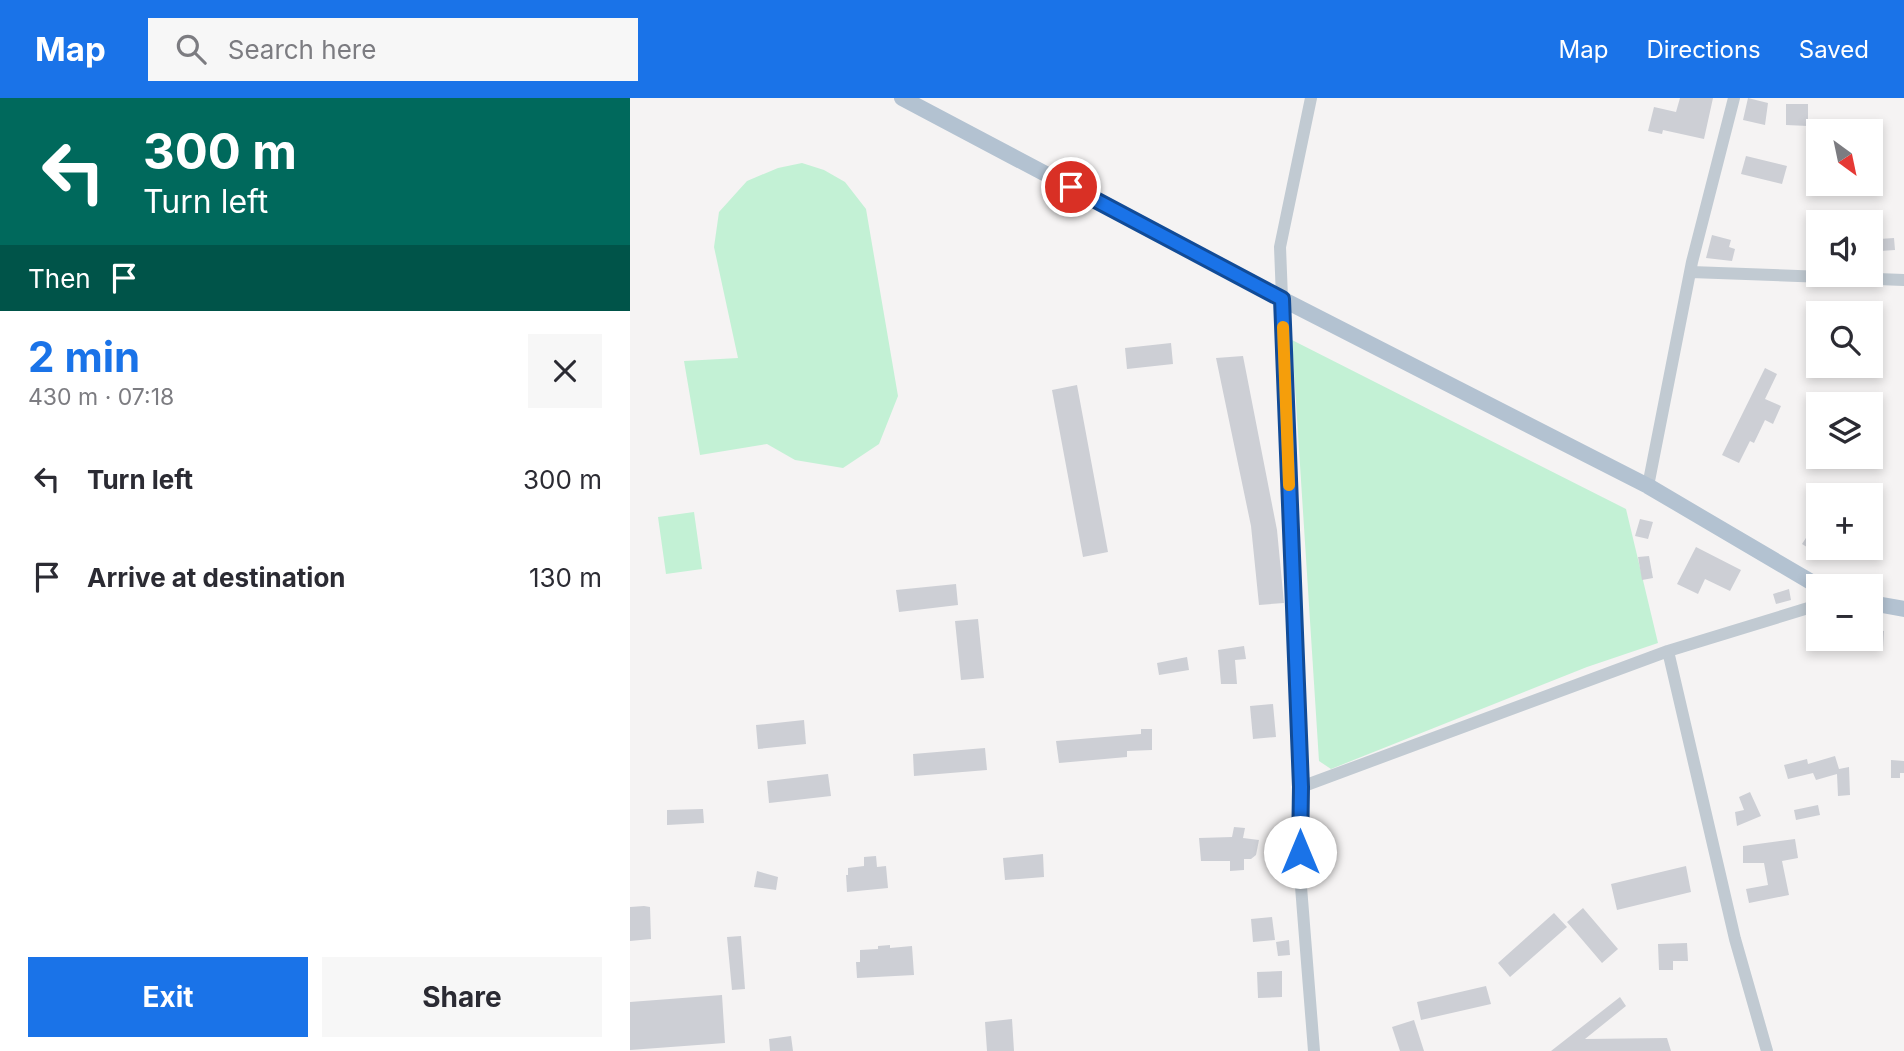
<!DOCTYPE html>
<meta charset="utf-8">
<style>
body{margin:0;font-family:Inter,sans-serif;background:#f7f7f7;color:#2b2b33;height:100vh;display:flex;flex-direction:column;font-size:26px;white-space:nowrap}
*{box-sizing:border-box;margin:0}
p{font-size:23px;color:#7c7c81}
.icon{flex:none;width:38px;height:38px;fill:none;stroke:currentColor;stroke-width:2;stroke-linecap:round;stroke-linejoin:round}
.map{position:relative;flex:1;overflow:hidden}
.details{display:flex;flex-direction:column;background:#fff;width:630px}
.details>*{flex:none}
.banner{background:#00695c;color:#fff;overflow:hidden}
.needle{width:46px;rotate:147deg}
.buttons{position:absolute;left:1176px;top:21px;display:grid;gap:14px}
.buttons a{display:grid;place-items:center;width:77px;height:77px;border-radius:0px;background:#fff;box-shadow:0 4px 10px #0003;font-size:35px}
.pin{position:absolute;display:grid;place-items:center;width:60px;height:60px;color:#fff;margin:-30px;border:4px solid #fff;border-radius:50%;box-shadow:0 2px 7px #0007}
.me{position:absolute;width:77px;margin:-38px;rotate:0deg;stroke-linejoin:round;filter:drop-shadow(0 0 5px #0008)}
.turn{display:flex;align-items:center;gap:24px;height:147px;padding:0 28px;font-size:32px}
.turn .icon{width:91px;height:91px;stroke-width:2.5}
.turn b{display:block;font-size:49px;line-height:60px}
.then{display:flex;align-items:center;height:66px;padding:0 28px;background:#0003;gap:14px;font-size:26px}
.round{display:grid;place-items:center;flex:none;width:74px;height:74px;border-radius:0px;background:#f7f7f7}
.head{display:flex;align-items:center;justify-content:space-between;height:119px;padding:0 28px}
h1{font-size:42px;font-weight:700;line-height:52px;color:#1a73e8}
.button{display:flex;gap:14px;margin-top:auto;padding:14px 28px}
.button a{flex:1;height:80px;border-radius:0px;background:#1a73e8;color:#fff;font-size:28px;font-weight:700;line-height:80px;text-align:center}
.button a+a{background:#f7f7f7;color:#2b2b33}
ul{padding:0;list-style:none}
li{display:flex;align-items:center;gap:21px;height:98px;padding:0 28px}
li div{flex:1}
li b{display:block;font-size:26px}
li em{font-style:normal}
header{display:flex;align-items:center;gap:42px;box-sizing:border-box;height:98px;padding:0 35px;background:#1a73e8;color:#fff}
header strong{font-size:33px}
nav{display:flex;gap:38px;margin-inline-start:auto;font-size:24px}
.search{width:490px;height:63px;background:#f7f7f7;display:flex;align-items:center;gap:18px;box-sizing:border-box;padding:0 24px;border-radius:0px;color:#7c7c81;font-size:26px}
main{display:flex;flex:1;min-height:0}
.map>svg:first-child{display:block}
.green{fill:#c3f1d5}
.building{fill:#cdcfd5}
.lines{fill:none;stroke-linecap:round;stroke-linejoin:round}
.minor{stroke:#c1cad2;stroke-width:12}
.major{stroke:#b3c2d1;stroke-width:16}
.route-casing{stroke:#114b97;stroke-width:18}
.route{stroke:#1a73e8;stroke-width:12}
.slow{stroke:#f59e0b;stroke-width:12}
</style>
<header>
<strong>Map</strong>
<div class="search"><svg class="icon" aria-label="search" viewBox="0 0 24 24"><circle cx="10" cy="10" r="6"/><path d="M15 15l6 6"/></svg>Search here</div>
<nav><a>Map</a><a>Directions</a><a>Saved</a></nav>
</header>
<main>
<section class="details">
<div class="banner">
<div class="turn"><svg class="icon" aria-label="left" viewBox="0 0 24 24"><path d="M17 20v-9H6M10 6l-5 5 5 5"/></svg><div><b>300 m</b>Turn left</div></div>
<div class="then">Then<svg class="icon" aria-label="arrive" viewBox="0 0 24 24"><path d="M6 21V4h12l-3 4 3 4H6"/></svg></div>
</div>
<div class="head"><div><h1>2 min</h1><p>430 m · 07:18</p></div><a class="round"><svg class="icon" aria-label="close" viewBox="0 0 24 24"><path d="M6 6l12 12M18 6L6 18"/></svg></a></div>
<ul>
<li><svg class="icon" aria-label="left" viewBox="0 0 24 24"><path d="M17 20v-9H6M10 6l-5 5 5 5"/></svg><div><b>Turn left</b></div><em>300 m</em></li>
<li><svg class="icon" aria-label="arrive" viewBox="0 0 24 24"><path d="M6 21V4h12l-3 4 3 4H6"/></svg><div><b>Arrive at destination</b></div><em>130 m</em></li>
</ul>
<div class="button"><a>Exit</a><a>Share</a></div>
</section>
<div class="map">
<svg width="1274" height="953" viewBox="0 0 1274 953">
<rect width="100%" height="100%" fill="#f5f3f3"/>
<path class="green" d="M 172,65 L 194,72 L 215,84 L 236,111 L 268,298 L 249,346 L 213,370 L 165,362 L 137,346 L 70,357 L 54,263 L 108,260 L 84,149 L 89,114 L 117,83 L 148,70 Z
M 662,242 L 996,411 L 1028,545 L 957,569 L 701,671 L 689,663 Z
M 64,414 L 72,471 L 36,476 L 28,419 Z"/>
<path class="building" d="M 1050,0 L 1083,0 L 1074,41 L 1033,32 L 1032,36 L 1018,33 L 1024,9 L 1046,14 Z
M 1118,0 L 1138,5 L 1135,27 L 1113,22 Z
M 1156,6 L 1178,6 L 1178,28 L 1156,27 Z
M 1116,58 L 1157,68 L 1152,86 L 1111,76 Z
M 1082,137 L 1101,142 L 1099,149 L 1105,151 L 1102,163 L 1076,160 Z
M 1264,140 L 1265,152 L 1250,153 L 1249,141 Z
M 541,245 L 543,266 L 497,271 L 495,250 Z
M 613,258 L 647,432 L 654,505 L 629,507 L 621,428 L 586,260 Z
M 1135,270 L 1147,276 L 1135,301 L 1151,308 L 1143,326 L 1135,322 L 1124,345 L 1120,343 L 1109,365 L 1092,357 Z
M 447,287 L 478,454 L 453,459 L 422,292 Z
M 1010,421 L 1023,424 L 1018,441 L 1005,438 Z
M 1187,423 L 1188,438 L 1180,451 L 1172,446 Z
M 1066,449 L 1111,472 L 1100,493 L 1075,481 L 1068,496 L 1047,486 Z
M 1019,458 L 1023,480 L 1012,482 L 1008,459 Z
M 326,486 L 328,507 L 269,514 L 266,492 Z
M 1159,491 L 1161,502 L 1146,506 L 1143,496 Z
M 348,521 L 354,580 L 331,582 L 325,523 Z
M 1244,532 L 1254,533 L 1253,550 L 1242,549 Z
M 614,548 L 616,561 L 605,562 L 607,586 L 591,586 L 588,552 Z
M 557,559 L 559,572 L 529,577 L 527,565 Z
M 643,606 L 646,639 L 623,641 L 620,608 Z
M 174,622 L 176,646 L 128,651 L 126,627 Z
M 511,631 L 522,631 L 522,652 L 497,653 L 497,659 L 429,665 L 426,643 L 511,636 Z
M 355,650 L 357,672 L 284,678 L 283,656 Z
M 1205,658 L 1209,671 L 1219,669 L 1220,697 L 1208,698 L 1207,676 L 1186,682 L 1183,675 L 1158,681 L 1154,667 L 1177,661 L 1178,666 Z
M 1261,662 L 1274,663 L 1274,675 L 1270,675 L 1270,680 L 1261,680 Z
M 198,676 L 201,698 L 139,705 L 137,683 Z
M 1120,694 L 1131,718 L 1107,728 L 1105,714 L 1114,712 L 1109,699 Z
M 1188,707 L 1190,717 L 1166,722 L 1164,712 Z
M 73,711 L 74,725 L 37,727 L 37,712 Z
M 604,729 L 615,730 L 613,740 L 629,742 L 626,757 L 621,761 L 614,761 L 614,772 L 600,773 L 600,763 L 571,763 L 569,740 L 602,739 Z
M 1165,741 L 1168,760 L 1152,763 L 1159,797 L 1119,805 L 1116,791 L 1138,787 L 1134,765 L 1113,765 L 1113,748 Z
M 413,756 L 414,779 L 375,782 L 373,760 Z
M 246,758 L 247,769 L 256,768 L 258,790 L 217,794 L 216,777 L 218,777 L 218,770 L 234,768 L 234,759 Z
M 1056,768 L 1061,794 L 987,812 L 981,786 Z
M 127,773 L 148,779 L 146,792 L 124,789 Z
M 14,808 L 20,809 L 21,841 L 0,843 L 0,809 Z
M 953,810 L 988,851 L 972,865 L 937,824 Z
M 924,815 L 937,829 L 880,879 L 868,865 Z
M 642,819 L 645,842 L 623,844 L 621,821 Z
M 111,838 L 115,891 L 102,892 L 97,839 Z
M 659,842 L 660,857 L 648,858 L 646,844 Z
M 1057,845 L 1058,863 L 1043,863 L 1043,872 L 1029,872 L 1028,846 Z
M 260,847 L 260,850 L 282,848 L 284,877 L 227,880 L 226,864 L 230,864 L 230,852 L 248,851 L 248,848 Z
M 652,873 L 652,899 L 628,900 L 627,874 Z
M 856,888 L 861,906 L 791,922 L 787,904 Z
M 92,897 L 95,945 L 0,952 L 0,904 Z
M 990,899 L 996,908 L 955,941 L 1037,940 L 1041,953 L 921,953 Z
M 382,921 L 384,953 L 357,953 L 355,924 Z
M 784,922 L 794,953 L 770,953 L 762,929 Z
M 161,938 L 163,953 L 140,953 L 139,941 Z"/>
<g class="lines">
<path class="minor" d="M 681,0 L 650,149 L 671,689 L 670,776 L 684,953
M 1061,174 L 1274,182
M 1018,388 L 1062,164 L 1104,0
M 1038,553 L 1105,841 L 1137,953
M 671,689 L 1038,553 L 1188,507"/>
<path class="major" d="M 272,0 L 652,201 L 1018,388 L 1188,488
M 1241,505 L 1274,511"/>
</g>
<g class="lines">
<g class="route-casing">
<path id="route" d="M 441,89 L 652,201 L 671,689 L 670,754"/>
</g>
<use href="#route" class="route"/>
<path class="slow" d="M 653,229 L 659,387"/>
</g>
</svg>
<div class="buttons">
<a><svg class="needle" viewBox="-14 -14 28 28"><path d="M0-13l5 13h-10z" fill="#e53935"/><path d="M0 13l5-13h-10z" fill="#7c7c81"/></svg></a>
<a><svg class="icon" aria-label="sound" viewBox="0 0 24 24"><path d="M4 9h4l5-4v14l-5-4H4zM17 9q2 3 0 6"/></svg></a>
<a><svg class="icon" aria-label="search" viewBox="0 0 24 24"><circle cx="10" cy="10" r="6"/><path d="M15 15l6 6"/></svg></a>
<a><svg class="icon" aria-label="layers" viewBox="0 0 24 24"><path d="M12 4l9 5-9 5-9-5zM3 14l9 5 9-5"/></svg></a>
<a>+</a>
<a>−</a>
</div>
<div class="pin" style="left:441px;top:89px;background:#d93025"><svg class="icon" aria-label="arrive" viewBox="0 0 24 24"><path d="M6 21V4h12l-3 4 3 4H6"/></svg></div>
<svg class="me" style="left:670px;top:754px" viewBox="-20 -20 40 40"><circle r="19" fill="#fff"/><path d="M0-13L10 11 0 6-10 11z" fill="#1a73e8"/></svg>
</div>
</main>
